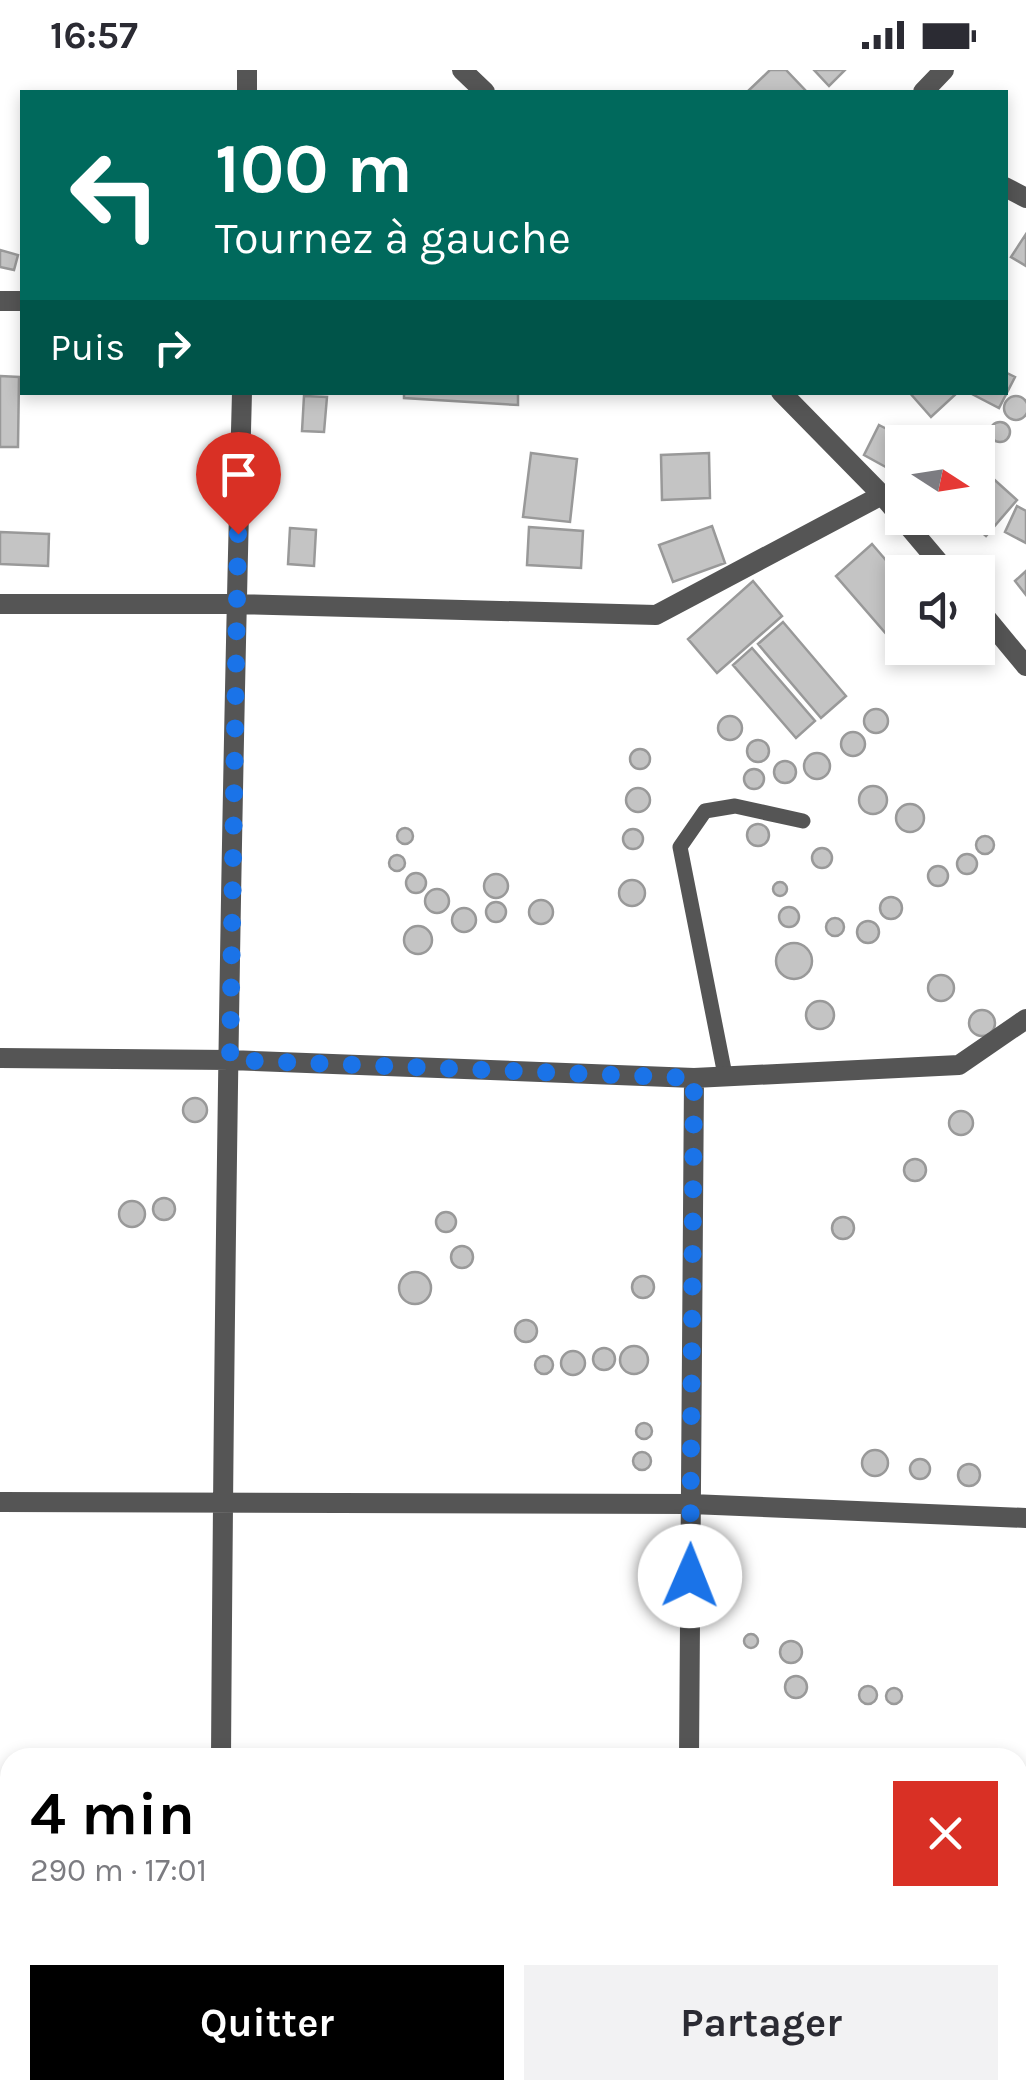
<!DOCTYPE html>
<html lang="fr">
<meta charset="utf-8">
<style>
body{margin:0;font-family:Karla,sans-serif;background:#f2f2f3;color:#2b2b33;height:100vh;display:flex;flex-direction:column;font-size:38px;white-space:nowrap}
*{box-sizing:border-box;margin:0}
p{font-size:32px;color:#7c7c81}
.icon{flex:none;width:55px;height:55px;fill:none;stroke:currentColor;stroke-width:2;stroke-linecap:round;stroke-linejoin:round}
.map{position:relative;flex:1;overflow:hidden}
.drawer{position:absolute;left:0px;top:1678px;width:1028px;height:352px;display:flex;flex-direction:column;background:#fff;border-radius:30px 30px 0 0;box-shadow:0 5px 15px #0003}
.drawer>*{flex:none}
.guide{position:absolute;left:20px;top:20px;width:988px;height:305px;border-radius:0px;box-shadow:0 5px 15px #0003;background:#00695c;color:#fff;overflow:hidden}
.needle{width:65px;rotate:102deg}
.controls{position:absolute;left:885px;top:355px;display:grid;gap:20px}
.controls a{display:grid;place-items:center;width:110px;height:110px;border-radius:0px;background:#fff;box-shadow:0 5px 15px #0003;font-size:50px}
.pin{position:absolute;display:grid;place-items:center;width:85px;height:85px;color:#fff;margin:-102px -42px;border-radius:50% 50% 50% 0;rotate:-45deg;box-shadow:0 0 10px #0007}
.pin .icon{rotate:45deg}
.me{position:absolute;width:110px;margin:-55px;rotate:1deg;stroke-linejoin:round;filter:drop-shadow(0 0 8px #0008)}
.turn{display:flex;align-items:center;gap:35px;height:210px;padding:0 30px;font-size:45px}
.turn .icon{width:130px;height:130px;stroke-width:2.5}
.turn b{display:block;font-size:70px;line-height:85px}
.then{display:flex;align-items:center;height:95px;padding:0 30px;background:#0003;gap:20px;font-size:38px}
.round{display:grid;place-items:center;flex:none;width:105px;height:105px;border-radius:0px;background:#f2f2f3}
.headline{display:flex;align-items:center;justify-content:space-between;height:170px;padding:0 30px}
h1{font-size:60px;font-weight:700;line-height:75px;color:#000}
.cta{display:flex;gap:20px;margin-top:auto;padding:20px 30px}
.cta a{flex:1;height:115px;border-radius:0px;background:#000;color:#fff;font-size:40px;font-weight:700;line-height:115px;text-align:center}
.cta a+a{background:#f2f2f3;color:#2b2b33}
.status{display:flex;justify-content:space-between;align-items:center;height:70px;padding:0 50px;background:#fff;direction:ltr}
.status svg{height:28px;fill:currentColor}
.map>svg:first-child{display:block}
.building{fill:#c4c4c4;stroke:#999;stroke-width:2.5}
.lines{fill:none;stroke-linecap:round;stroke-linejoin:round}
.service{stroke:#555;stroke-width:15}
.minor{stroke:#555;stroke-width:20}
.tertiary{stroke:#555;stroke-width:20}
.route{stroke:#1a73e8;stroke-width:18;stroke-dasharray:0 32.4}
</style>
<div class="status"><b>16:57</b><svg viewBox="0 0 49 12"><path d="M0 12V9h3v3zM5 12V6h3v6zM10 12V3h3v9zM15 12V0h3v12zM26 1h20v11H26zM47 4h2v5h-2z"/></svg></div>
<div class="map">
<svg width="1026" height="2029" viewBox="0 0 1026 2029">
<rect width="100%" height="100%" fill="#fff"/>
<path class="building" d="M 770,0 L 786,0 L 807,22 L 747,22 Z
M 814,0 L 845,0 L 829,16 Z
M 1026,164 L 1026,196 L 1011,187 Z
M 0,180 L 18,185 L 14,200 L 0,197 Z
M 1005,302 L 1015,307 L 999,338 L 968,322 L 1005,322 Z
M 0,306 L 19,307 L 18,377 L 0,377 Z
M 404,322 L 518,322 L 518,335 L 404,328 Z
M 909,322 L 958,322 L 931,347 Z
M 304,326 L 327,327 L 324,362 L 302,361 Z
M1004 338a12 12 0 1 1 24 0a12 12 0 1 1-24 0Z
M990 362a10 10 0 1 1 20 0a10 10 0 1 1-20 0Z
M 879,355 L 912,372 L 902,372 L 902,406 L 864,385 Z
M 531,383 L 577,389 L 570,452 L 523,447 Z
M 709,383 L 710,428 L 662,430 L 661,385 Z
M 978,395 L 1017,430 L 986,466 L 965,448 L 978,448 Z
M 1017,436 L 1026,441 L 1026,473 L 1005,462 Z
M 712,456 L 725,493 L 673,512 L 659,475 Z
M 529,457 L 583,461 L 581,498 L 527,495 Z
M 290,458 L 316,460 L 314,496 L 288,494 Z
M 0,462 L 49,464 L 48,496 L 0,494 Z
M 872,474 L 902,509 L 902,554 L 888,566 L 836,506 Z
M 1026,501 L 1026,525 L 1015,511 Z
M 753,511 L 782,546 L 717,603 L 688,569 Z
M 783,552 L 846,626 L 821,648 L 758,574 Z
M 752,578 L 815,651 L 796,668 L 733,595 Z
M864 651a12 12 0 1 1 24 0a12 12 0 1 1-24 0Z
M718 658a12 12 0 1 1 24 0a12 12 0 1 1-24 0Z
M841 674a12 12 0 1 1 24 0a12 12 0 1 1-24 0Z
M747 681a11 11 0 1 1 22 0a11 11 0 1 1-22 0Z
M630 689a10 10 0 1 1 20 0a10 10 0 1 1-20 0Z
M804 696a13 13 0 1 1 26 0a13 13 0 1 1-26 0Z
M774 702a11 11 0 1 1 22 0a11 11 0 1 1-22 0Z
M744 709a10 10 0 1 1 20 0a10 10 0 1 1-20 0Z
M859 730a14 14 0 1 1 28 0a14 14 0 1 1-28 0Z
M626 730a12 12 0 1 1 24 0a12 12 0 1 1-24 0Z
M896 748a14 14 0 1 1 28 0a14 14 0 1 1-28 0Z
M747 765a11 11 0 1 1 22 0a11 11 0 1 1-22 0Z
M397 766a8 8 0 1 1 16 0a8 8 0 1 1-16 0Z
M623 769a10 10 0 1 1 20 0a10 10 0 1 1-20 0Z
M976 775a9 9 0 1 1 18 0a9 9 0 1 1-18 0Z
M812 788a10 10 0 1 1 20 0a10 10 0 1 1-20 0Z
M957 794a10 10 0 1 1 20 0a10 10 0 1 1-20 0Z
M389 793a8 8 0 1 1 16 0a8 8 0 1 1-16 0Z
M928 806a10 10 0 1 1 20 0a10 10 0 1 1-20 0Z
M406 813a10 10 0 1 1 20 0a10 10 0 1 1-20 0Z
M484 816a12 12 0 1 1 24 0a12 12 0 1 1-24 0Z
M619 823a13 13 0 1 1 26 0a13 13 0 1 1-26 0Z
M773 819a7 7 0 1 1 14 0a7 7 0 1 1-14 0Z
M425 831a12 12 0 1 1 24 0a12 12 0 1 1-24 0Z
M880 838a11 11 0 1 1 22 0a11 11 0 1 1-22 0Z
M529 842a12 12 0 1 1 24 0a12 12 0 1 1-24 0Z
M486 842a10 10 0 1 1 20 0a10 10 0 1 1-20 0Z
M779 847a10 10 0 1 1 20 0a10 10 0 1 1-20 0Z
M452 850a12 12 0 1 1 24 0a12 12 0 1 1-24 0Z
M826 857a9 9 0 1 1 18 0a9 9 0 1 1-18 0Z
M857 862a11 11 0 1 1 22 0a11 11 0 1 1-22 0Z
M404 870a14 14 0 1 1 28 0a14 14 0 1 1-28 0Z
M776 891a18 18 0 1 1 36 0a18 18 0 1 1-36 0Z
M928 918a13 13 0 1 1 26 0a13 13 0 1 1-26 0Z
M806 945a14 14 0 1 1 28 0a14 14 0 1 1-28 0Z
M969 953a13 13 0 1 1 26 0a13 13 0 1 1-26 0Z
M183 1040a12 12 0 1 1 24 0a12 12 0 1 1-24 0Z
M949 1053a12 12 0 1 1 24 0a12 12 0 1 1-24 0Z
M904 1100a11 11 0 1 1 22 0a11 11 0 1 1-22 0Z
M153 1139a11 11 0 1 1 22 0a11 11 0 1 1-22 0Z
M119 1144a13 13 0 1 1 26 0a13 13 0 1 1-26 0Z
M436 1152a10 10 0 1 1 20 0a10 10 0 1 1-20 0Z
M832 1158a11 11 0 1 1 22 0a11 11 0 1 1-22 0Z
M451 1187a11 11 0 1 1 22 0a11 11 0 1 1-22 0Z
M399 1218a16 16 0 1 1 32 0a16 16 0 1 1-32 0Z
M632 1217a11 11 0 1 1 22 0a11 11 0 1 1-22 0Z
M515 1261a11 11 0 1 1 22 0a11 11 0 1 1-22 0Z
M620 1290a14 14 0 1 1 28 0a14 14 0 1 1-28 0Z
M593 1289a11 11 0 1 1 22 0a11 11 0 1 1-22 0Z
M561 1293a12 12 0 1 1 24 0a12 12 0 1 1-24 0Z
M535 1295a9 9 0 1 1 18 0a9 9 0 1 1-18 0Z
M636 1361a8 8 0 1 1 16 0a8 8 0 1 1-16 0Z
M862 1393a13 13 0 1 1 26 0a13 13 0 1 1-26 0Z
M633 1391a9 9 0 1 1 18 0a9 9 0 1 1-18 0Z
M910 1399a10 10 0 1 1 20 0a10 10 0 1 1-20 0Z
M958 1405a11 11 0 1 1 22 0a11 11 0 1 1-22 0Z
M744 1571a7 7 0 1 1 14 0a7 7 0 1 1-14 0Z
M780 1582a11 11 0 1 1 22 0a11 11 0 1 1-22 0Z
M785 1617a11 11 0 1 1 22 0a11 11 0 1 1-22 0Z
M859 1625a9 9 0 1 1 18 0a9 9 0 1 1-18 0Z
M886 1626a8 8 0 1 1 16 0a8 8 0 1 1-16 0Z"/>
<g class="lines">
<path class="service" d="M 725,1005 L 680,777 L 705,741 L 735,736 L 803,751"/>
<path class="minor" d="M 247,22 L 247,0
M 923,22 L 944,0
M 1005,117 L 1026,128
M 0,231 L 22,231
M 0,534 L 237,534 L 656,545 L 882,425
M 0,988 L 230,990 L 694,1008 L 959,995 L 1026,949
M 0,1432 L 691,1434 L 1026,1448
M 221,1688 C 224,1233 230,777 242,322
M 689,1688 L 694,1008
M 0,1796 L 10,1797
M 1018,1872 L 1026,1731
M 689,2020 L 689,2029
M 216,2029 L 216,2020
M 991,2029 L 995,2020"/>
<path class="tertiary" d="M 462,0 L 485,22
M 781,322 L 882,425 L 947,502
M 978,538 L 1026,596"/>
</g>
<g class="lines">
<path class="route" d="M 238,464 L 230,990 L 694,1008 L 690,1506"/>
</g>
</svg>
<div class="controls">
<a><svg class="needle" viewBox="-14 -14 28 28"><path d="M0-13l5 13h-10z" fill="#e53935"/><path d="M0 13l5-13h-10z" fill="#7c7c81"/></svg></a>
<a><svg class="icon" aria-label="sound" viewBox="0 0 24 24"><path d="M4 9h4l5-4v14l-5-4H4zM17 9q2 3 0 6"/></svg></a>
</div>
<div class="pin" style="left:238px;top:464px;background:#d93025"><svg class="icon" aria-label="arrive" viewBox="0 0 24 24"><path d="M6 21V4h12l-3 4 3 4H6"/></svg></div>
<svg class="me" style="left:690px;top:1506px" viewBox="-20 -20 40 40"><circle r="19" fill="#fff"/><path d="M0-13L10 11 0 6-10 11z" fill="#1a73e8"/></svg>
<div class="guide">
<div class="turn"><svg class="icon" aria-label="left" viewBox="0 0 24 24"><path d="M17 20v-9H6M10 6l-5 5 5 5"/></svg><div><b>100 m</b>Tournez à gauche</div></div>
<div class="then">Puis<svg class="icon" aria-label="right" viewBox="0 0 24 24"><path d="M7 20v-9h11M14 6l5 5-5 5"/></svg></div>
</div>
<section class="drawer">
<div class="headline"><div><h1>4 min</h1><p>290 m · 17:01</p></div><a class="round" style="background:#d93025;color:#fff"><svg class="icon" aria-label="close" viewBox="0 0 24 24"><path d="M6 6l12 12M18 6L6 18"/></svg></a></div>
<div class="cta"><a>Quitter</a><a>Partager</a></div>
</section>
</div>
